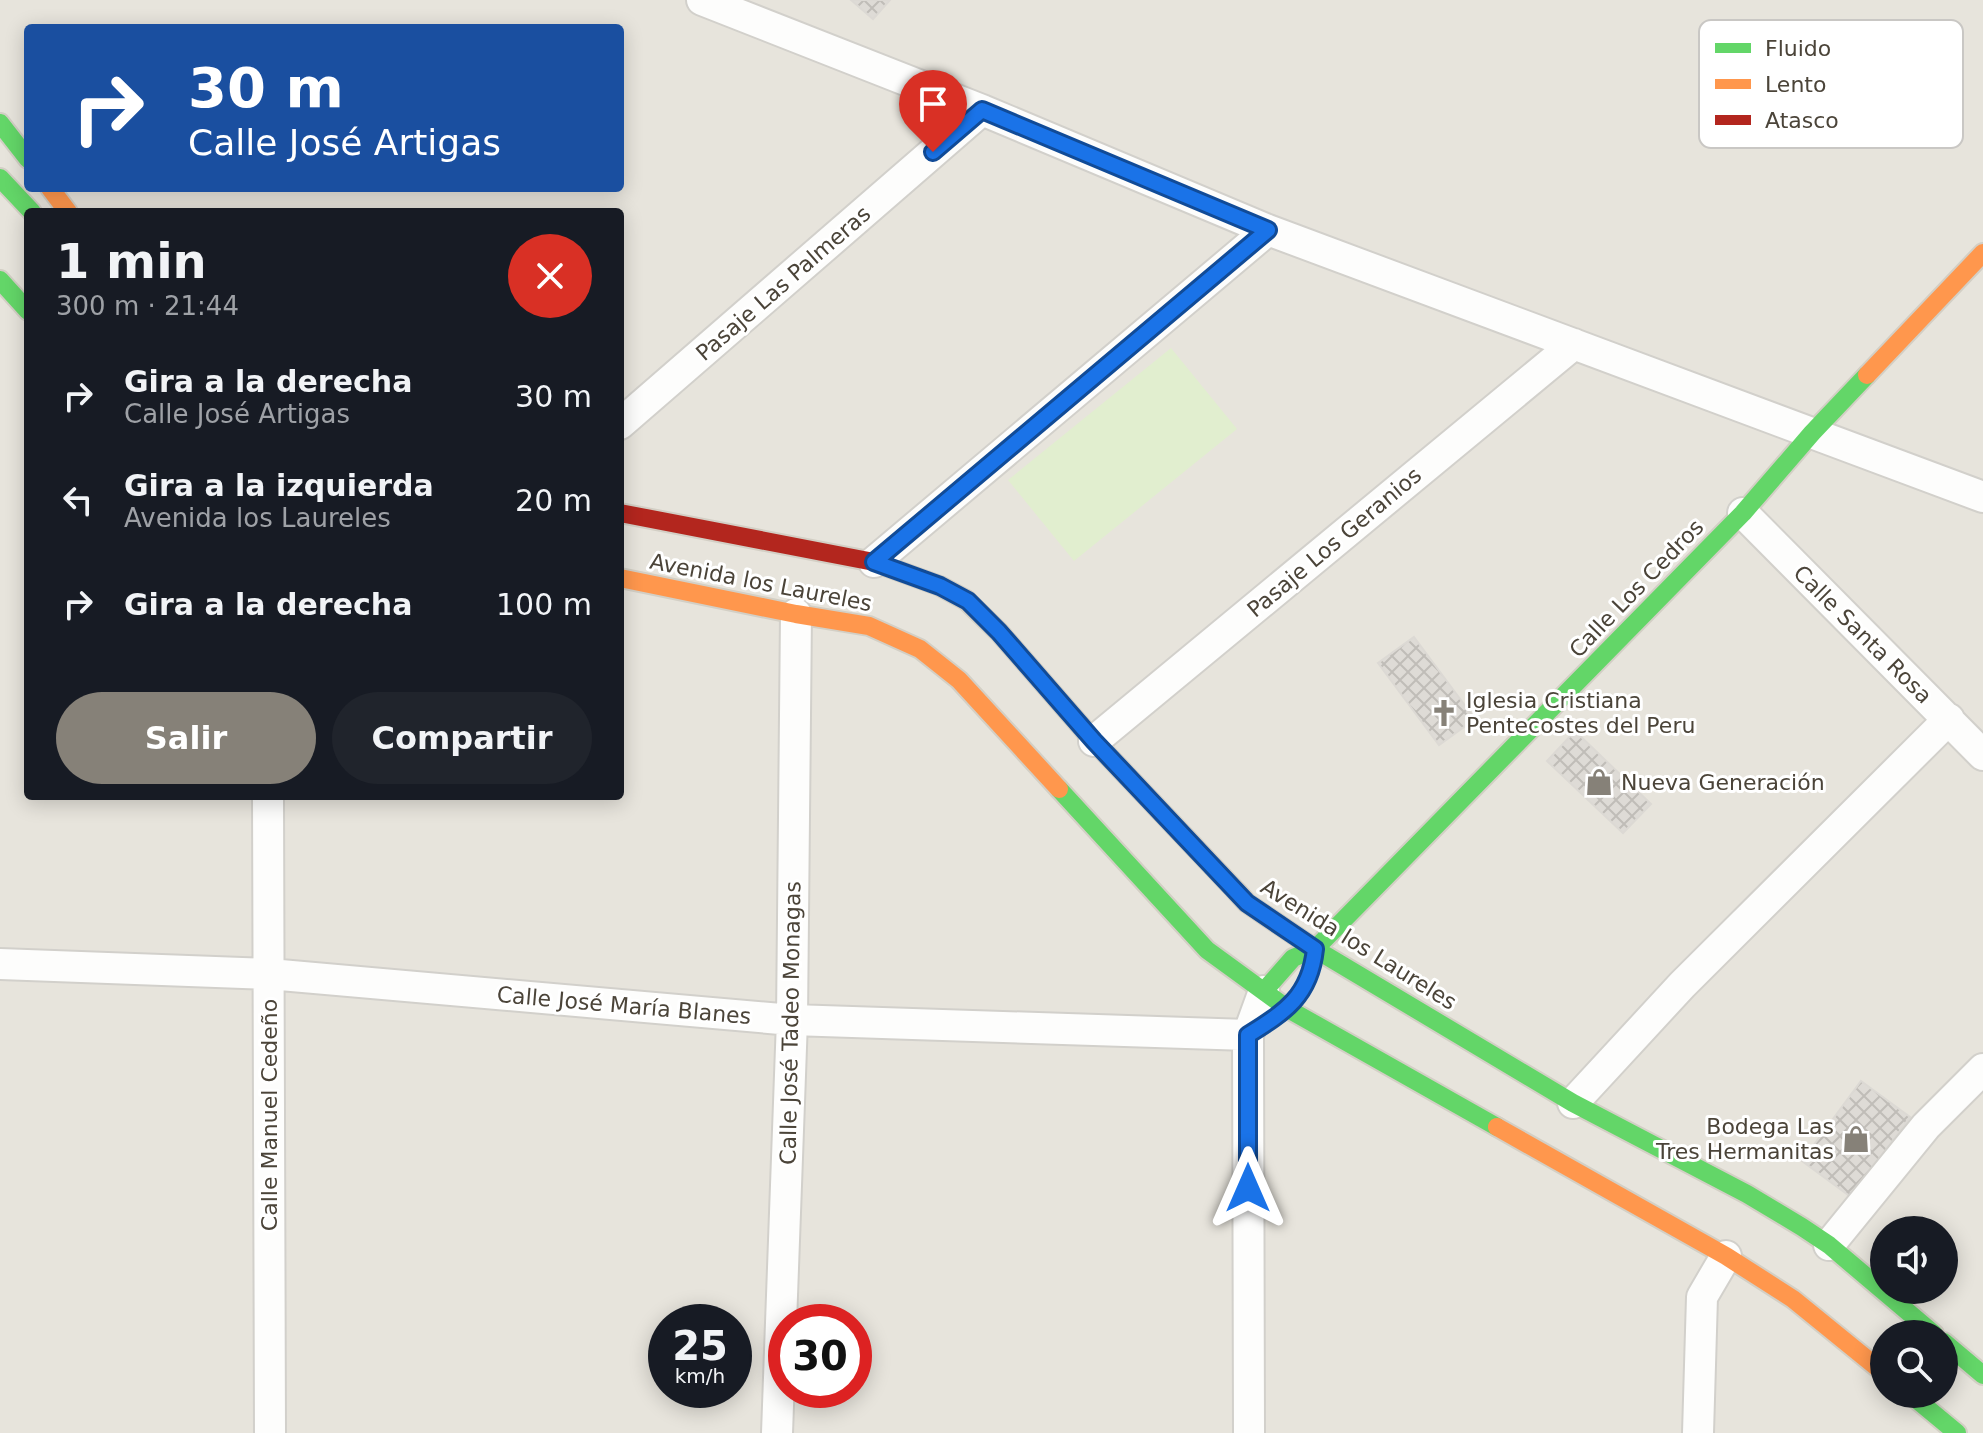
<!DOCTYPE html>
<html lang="es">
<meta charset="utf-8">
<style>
body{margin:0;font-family:"DejaVu Sans",sans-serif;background:#20242c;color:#f1f3f6;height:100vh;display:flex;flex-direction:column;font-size:30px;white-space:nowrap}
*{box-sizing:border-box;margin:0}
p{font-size:26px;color:#9ea1a6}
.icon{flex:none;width:44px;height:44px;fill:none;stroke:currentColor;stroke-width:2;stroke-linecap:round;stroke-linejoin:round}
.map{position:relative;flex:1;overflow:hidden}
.details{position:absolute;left:24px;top:208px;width:600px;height:592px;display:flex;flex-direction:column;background:#171b24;border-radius:8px;box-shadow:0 4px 20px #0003}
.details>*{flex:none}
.top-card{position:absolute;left:24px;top:24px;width:600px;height:168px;border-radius:8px;box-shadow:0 4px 20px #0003;background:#1a4fa0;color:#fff;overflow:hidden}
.fabs{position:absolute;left:1870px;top:1216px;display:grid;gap:16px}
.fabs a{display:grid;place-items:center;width:88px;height:88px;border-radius:50%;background:#171b24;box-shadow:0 4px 20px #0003;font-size:40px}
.speed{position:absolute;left:648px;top:1304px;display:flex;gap:16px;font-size:40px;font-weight:700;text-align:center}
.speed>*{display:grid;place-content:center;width:104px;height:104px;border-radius:50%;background:#171b24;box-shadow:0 4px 20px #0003;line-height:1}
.speed small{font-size:20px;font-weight:400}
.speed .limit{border:12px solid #d22;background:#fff;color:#111}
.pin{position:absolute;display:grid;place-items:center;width:68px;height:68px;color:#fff;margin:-82px -34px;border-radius:50% 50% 50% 0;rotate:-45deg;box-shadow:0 0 8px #0007}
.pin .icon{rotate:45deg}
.me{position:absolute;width:88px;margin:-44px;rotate:0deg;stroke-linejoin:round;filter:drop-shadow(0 0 6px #0008)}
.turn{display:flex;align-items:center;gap:28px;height:168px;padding:0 32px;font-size:36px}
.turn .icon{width:104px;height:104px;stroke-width:2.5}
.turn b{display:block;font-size:56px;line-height:68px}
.round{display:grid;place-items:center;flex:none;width:84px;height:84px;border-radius:42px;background:#20242c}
.head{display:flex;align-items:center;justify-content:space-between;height:136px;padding:0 32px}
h1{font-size:48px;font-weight:700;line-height:60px}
.button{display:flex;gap:16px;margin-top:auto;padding:16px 32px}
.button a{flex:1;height:92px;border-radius:48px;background:#868178;color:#fff;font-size:32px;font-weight:700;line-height:92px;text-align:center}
.button a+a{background:#20242c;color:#f1f3f6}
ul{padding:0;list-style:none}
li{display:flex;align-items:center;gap:24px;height:104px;padding:0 32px}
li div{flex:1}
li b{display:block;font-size:30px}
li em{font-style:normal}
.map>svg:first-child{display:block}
.residential{fill:#e7e4dc;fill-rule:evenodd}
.grass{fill:#e1eecf}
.building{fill:url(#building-cross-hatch);stroke:#dcd9d4;stroke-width:2}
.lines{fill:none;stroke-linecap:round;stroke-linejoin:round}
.street-casing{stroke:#d2d0cb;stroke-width:34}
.fast-casing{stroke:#d3cfc5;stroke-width:22}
.slow-casing{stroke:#d3cfc5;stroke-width:22}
.jam-casing{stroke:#d3cfc5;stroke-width:22}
.street{stroke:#fdfdfc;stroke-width:30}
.fast{stroke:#63d668;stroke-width:18}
.slow{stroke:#ff974d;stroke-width:18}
.jam{stroke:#b3261e;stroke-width:18}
.route-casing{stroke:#114b97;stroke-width:20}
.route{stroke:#1a73e8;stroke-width:14}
.labels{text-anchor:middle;stroke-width:6;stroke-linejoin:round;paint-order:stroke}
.street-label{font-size:22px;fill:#4b4439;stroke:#fff}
.poi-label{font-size:22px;fill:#4b4439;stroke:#fff;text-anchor:start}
.key{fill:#fff;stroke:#c9c7c4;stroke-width:2}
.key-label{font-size:22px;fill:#4b4439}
</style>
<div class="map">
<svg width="1983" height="1433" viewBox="0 0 1983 1433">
<defs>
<pattern id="building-cross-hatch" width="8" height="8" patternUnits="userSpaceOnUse" patternTransform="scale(2)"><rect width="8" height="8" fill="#dedbd6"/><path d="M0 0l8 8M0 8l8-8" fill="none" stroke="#c0bdb8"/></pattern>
</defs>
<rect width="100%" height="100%" fill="#f4f2ee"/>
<path class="residential" d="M 0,0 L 1983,0 L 1983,1433 L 0,1433 ZM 28,28 L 620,28 L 620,188 L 28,188 ZM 28,212 L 620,212 L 620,796 L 28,796 ZM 1884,1230 L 1944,1230 L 1944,1290 L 1884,1290 ZM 666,1322 L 734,1322 L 734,1390 L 666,1390 ZM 786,1322 L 854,1322 L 854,1390 L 786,1390 ZM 1884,1334 L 1944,1334 L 1944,1394 L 1884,1394 Z"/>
<path class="grass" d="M 1171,348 L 1237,429 L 1074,561 L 1008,480 Z"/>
<path class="building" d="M 851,0 L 890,0 L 873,19 Z
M 1414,637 L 1475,719 L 1439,745 L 1378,663 Z
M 1575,731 L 1651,804 L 1623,833 L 1547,761 Z
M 1861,1081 L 1910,1117 L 1851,1197 L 1802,1161 Z"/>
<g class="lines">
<g class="street-casing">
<path id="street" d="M 702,0 L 982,110 L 1268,230 L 1983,497
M 620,424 L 982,110
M 1743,513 L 1983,755
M 874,562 L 1268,230
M 1094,741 L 1574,344
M 268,796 L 270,1433
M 0,964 L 269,974 L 792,1020 L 1248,1035
M 1573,1103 L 1682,985 L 1949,719
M 1829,1245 L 1926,1126 L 1983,1069
M 777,1433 L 792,1020 L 796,614
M 1249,1433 L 1248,1035 L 1264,991
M 1698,1433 L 1702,1297 L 1726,1256"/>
</g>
<g class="fast-casing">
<path id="fast" d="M 0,123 L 28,159
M 0,178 L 32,212
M 0,280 L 28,311
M 1059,789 L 1207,950 L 1288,1009 L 1497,1127
M 1237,892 L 1247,903 L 1315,949 L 1573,1103 L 1747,1194 L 1802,1227 L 1829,1245 L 1934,1334
M 1264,991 L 1293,958 L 1315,949 L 1743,513 L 1812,433 L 1867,375
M 1944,1342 L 1983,1375
M 1910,1394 L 1957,1433"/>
</g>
<g class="slow-casing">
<path id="slow" d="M 50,188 L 68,212
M 1867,375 L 1983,253
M 620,578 L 796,614 L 869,626 L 920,649 L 959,680 L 1059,789
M 966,600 L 999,632 L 1094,741 L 1237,892
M 1497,1127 L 1726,1256 L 1793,1299 L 1884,1373"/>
</g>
<g class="jam-casing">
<path id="jam" d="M 620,513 L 874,562 L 940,586 L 966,600"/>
</g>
<use href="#street" class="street"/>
<use href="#fast" class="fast"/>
<use href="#slow" class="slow"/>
<use href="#jam" class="jam"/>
</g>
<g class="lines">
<g class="route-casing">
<path id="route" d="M 933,152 L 982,110 L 1268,230 L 874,562 L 940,586 L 968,601 L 999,632 L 1094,741 L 1247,903 L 1315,949 C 1310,996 1285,1012 1248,1035 L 1248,1188"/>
</g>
<use href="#route" class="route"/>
</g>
<defs>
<g id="church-bare" transform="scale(2.16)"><path d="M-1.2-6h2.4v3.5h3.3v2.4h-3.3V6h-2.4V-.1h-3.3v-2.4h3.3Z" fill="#868178" stroke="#fff" stroke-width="2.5" paint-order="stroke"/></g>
<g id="shop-bare" transform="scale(2.16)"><path d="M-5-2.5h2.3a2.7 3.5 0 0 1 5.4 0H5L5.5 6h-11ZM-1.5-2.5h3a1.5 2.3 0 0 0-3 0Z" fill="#868178" stroke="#fff" stroke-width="2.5" paint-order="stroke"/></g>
</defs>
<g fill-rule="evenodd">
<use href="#church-bare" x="1444" y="713"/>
<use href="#shop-bare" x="1599" y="782"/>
<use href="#shop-bare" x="1856" y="1139"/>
</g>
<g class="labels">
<g class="street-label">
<text transform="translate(783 283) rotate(-41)" y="8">Pasaje Las Palmeras</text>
<text transform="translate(1334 542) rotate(-40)" y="8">Pasaje Los Geranios</text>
<text transform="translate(761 582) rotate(11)" y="8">Avenida los Laureles</text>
<text transform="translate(1636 588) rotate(-46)" y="8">Calle Los Cedros</text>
<text transform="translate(1863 634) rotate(45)" y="8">Calle Santa Rosa</text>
<text transform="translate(1359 944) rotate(32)" y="8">Avenida los Laureles</text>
<text transform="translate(624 1005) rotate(5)" y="8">Calle José María Blanes</text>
<text transform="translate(790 1023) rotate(-89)" y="8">Calle José Tadeo Monagas</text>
<text transform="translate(269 1115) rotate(-90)" y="8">Calle Manuel Cedeño</text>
</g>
<g class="poi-label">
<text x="1466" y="708">Iglesia Cristiana<tspan x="1466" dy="25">Pentecostes del Peru</tspan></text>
<text x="1621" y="790">Nueva Generación</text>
<text x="1834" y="1134" text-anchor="end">Bodega Las<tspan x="1834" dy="25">Tres Hermanitas</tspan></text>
</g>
</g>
<rect x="1699" y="20" width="264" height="128" rx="12" class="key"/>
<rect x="1715" y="43" width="36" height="10" fill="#63d668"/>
<rect x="1715" y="79" width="36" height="10" fill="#ff974d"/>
<rect x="1715" y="115" width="36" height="10" fill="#b3261e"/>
<g class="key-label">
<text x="1765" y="56">Fluido</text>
<text x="1765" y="92">Lento</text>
<text x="1765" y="128">Atasco</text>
</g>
</svg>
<div class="fabs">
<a><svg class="icon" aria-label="sound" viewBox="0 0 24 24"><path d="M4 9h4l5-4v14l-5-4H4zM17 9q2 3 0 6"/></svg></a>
<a><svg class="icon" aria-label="search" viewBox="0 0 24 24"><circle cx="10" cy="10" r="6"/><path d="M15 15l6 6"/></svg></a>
</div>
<div class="speed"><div>25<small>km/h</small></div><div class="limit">30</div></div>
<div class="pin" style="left:933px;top:152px;background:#d93025"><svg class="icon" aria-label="arrive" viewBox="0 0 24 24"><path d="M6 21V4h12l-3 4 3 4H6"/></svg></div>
<svg class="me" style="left:1248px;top:1188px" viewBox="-20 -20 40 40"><path d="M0-17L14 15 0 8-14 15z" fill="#1a73e8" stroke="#fff" stroke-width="4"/></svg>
<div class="top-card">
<div class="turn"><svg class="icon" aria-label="right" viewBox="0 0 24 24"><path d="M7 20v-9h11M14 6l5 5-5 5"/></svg><div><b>30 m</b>Calle José Artigas</div></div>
</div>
<section class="details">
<div class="head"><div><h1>1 min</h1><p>300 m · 21:44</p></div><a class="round" style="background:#d93025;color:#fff"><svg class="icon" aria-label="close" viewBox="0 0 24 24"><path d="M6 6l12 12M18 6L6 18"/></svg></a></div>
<ul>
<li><svg class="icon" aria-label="right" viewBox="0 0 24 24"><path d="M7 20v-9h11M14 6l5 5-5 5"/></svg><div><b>Gira a la derecha</b><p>Calle José Artigas</p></div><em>30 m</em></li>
<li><svg class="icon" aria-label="left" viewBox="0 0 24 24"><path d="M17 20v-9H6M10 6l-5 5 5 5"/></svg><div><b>Gira a la izquierda</b><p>Avenida los Laureles</p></div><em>20 m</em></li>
<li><svg class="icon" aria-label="right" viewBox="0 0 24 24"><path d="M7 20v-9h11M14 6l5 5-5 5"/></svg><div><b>Gira a la derecha</b></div><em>100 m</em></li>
</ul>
<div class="button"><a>Salir</a><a>Compartir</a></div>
</section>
</div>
